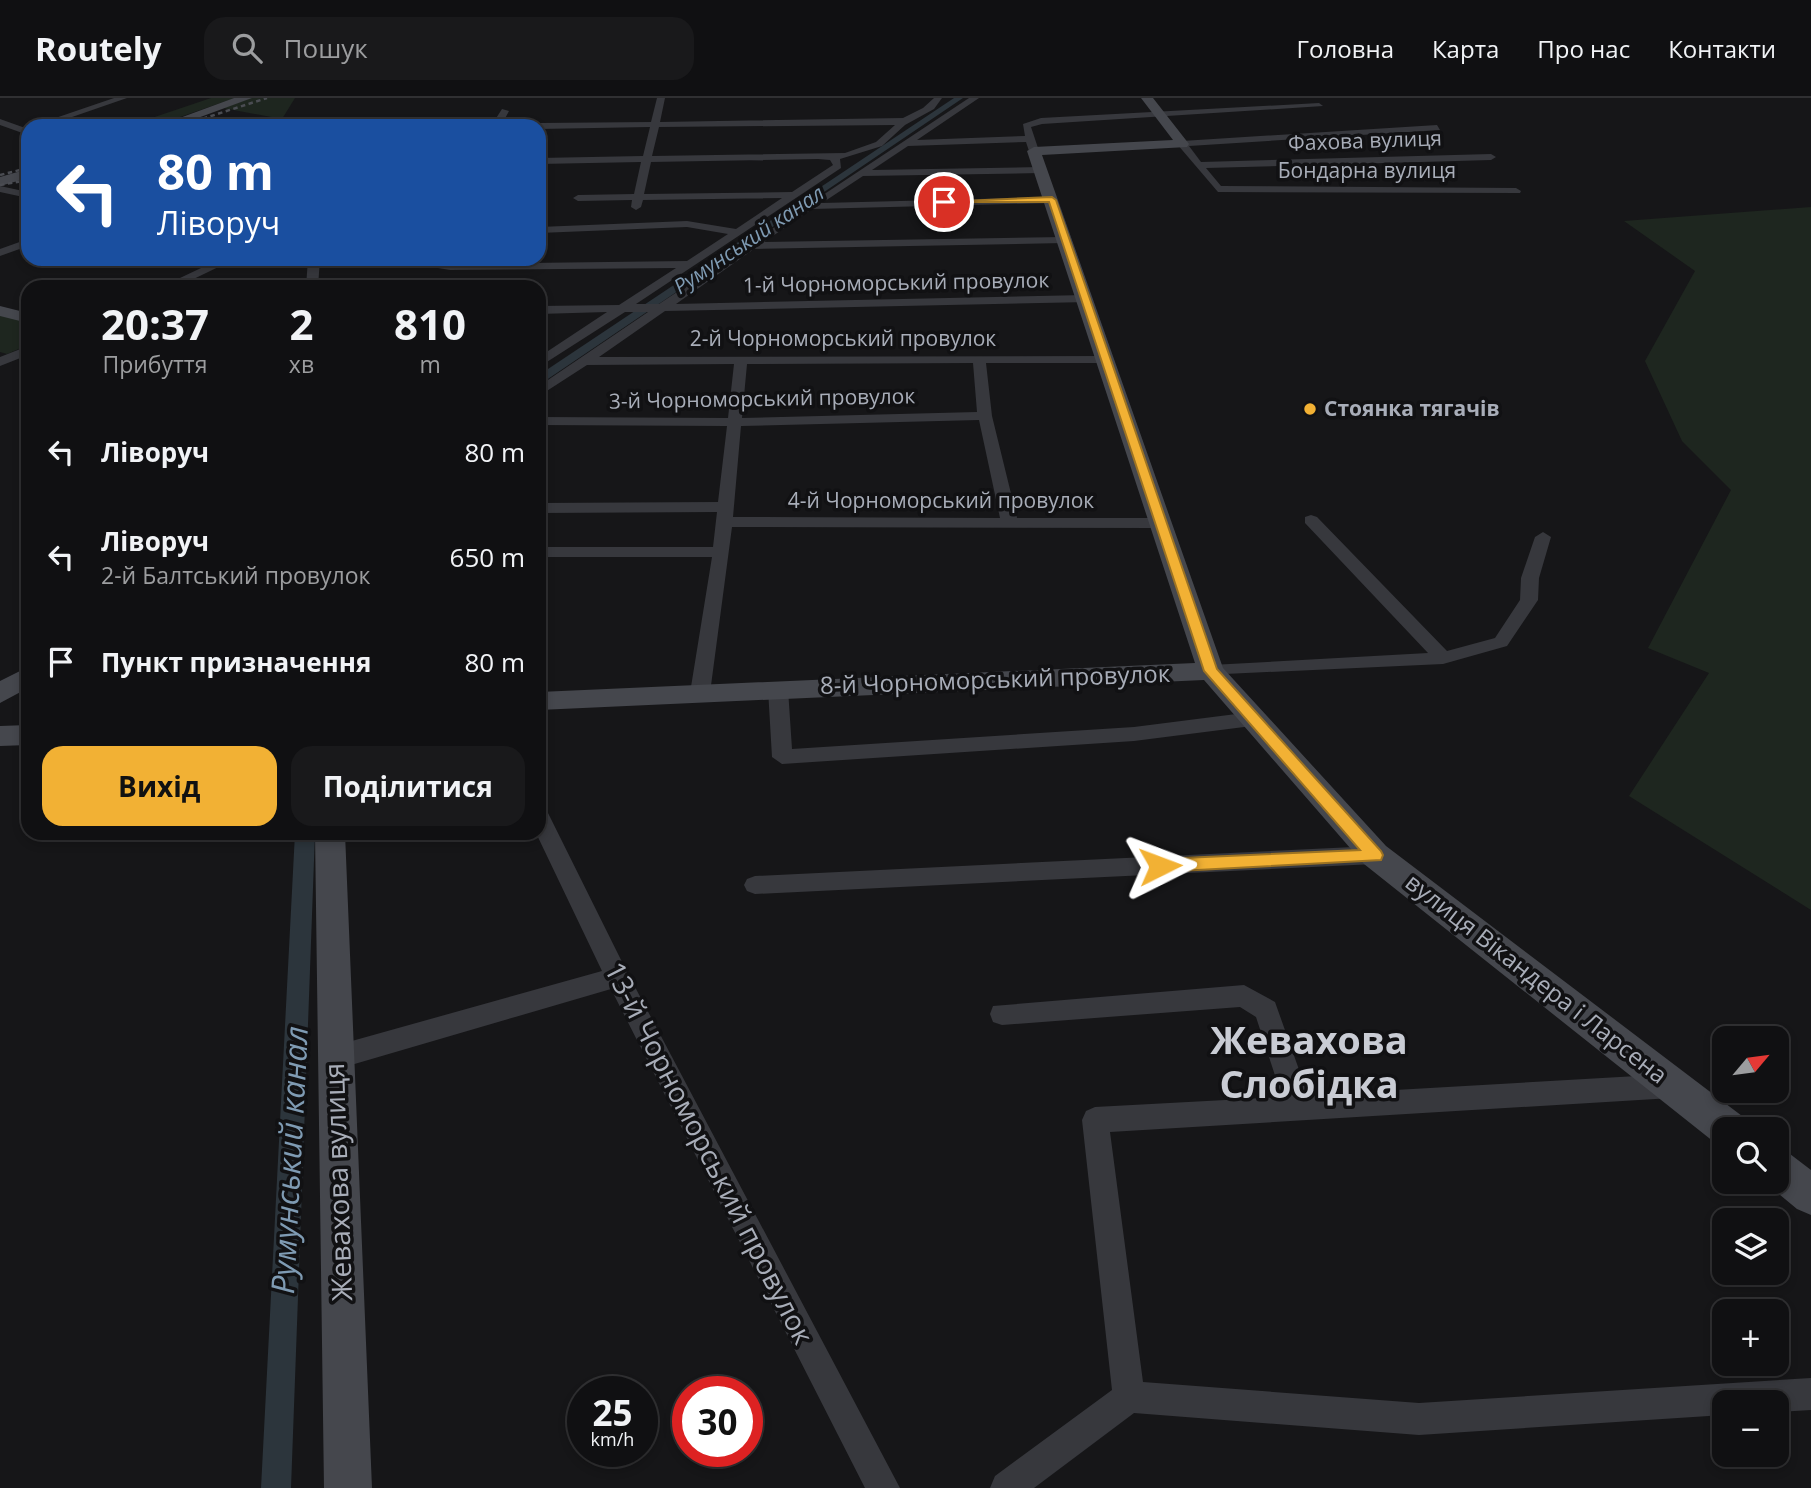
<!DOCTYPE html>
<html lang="uk">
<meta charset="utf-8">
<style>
body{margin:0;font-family:"Open Sans",sans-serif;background:#19191b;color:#f1f3f6;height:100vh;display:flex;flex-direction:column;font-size:26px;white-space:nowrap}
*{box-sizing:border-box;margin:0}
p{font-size:23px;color:#9c9d9f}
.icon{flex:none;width:38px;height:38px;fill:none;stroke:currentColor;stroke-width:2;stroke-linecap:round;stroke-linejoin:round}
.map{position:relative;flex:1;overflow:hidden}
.panel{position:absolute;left:21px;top:182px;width:525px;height:560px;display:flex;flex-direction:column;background:#101012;border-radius:21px;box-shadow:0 4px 10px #0003,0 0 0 2px #303032}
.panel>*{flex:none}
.guide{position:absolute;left:21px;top:21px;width:525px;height:147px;border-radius:21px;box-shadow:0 4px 10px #0003,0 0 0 2px #303032;background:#1a4fa0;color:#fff;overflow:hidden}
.needle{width:46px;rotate:61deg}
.controls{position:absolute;left:1712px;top:928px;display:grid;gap:14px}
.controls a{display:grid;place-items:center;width:77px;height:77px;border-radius:14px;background:#101012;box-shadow:0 4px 10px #0003,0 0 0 2px #303032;font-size:35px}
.speed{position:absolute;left:567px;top:1278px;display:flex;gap:14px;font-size:35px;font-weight:700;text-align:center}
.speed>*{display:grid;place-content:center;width:91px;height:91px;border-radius:50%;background:#101012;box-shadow:0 4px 10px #0003,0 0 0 2px #303032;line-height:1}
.speed small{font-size:18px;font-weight:400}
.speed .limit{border:10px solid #d22;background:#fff;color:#111}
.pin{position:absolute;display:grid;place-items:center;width:60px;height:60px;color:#fff;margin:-30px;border:4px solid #fff;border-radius:50%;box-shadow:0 2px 7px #0007}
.me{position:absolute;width:77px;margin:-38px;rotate:87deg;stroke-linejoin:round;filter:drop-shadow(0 0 5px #0008)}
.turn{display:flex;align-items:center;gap:24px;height:147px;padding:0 21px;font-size:32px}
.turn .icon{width:91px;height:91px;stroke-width:2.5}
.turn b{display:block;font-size:49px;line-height:60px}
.eta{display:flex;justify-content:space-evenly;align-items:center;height:119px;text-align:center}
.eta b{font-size:42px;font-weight:700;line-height:49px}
.action{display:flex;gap:14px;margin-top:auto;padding:14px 21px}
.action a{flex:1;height:80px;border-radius:21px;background:#f2b134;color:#111;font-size:28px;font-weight:700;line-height:80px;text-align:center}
.action a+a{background:#19191b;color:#f1f3f6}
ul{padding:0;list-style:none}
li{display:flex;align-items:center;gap:21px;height:105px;padding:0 21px}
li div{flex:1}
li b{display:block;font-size:26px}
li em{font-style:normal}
header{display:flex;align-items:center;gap:42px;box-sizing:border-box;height:98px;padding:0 35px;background:#101012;border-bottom:2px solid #303032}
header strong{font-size:33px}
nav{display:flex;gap:38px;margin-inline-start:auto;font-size:24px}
.search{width:490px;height:63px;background:#19191b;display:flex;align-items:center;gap:18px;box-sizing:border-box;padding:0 24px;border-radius:21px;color:#9c9d9f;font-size:26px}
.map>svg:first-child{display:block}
.green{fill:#1e261f}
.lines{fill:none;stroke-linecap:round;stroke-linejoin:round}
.canal{fill:#2c353c;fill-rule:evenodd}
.street{fill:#37383d;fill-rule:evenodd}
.secondary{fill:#45474d;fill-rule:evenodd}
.rail{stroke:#4a4c52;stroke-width:2.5;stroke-dasharray:4.5 3.5;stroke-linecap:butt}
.route{fill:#f2b134;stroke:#9d7322;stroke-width:2}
.poi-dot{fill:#f2b134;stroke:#111113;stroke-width:2.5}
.labels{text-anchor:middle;stroke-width:7;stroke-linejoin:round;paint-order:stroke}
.far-street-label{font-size:21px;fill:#a8adb8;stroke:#111113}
.far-water-label{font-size:21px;font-style:italic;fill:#7f9bb3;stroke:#111113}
.far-poi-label{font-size:21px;font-weight:bold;fill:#a8adb8;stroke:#111113;text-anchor:start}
.street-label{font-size:24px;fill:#a8adb8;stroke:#111113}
.near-street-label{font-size:28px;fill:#a8adb8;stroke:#111113}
.near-water-label{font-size:32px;font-style:italic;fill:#7f9bb3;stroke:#111113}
.near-district-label{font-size:38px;font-weight:bold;fill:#c9ccd4;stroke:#111113}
</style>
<header>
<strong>Routely</strong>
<div class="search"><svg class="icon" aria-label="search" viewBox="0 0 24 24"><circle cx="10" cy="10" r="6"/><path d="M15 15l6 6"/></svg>Пошук</div>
<nav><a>Головна</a><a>Карта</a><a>Про нас</a><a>Контакти</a></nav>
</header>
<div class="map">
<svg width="1811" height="1390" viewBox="0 0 1811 1390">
<rect width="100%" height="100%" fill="#161618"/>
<path class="green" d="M 211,0 L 235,0 L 154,28 L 128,28 Z
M 251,0 L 295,0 L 282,21 L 223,10 Z
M 1811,109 L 1811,812 L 1629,698 L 1709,575 L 1648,550 L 1731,392 L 1682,343 L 1645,263 L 1695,173 L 1624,123 Z
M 0,217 L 28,224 L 28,247 L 7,256 L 0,254 Z"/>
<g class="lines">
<path class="canal" d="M 954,0 L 963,0 L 539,287 L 539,277 Z
M 295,735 L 315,735 L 291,1390 L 261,1390 Z"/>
<path class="street" d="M 114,0 L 127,0 L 46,28 L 32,28 Z
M 657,0 L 665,0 L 660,24 L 903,20 L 923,10 L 934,0 L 942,0 L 934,11 L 905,27 L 882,48 L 840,61 L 841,70 L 636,206 L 659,206 L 969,0 L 979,0 L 917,42 L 1025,38 L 1023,26 L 1041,20 L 1319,5 L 1323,8 L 1042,26 L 1031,29 L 1039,53 L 1034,56 L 1029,53 L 1026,44 L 908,48 L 872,72 L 1041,69 L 1046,72 L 1041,75 L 863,78 L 822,105 L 1052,99 L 1057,102 L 1052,105 L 812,111 L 764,144 L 1064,139 L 1070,142 L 1064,145 L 754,151 L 676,206 L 1085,197 L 1089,198 L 1089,204 L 665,213 L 599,259 L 1108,258 L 1108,264 L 1103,265 L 986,265 L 992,318 L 1017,420 L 1159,420 L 1167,425 L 1159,430 L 732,429 L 710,595 L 700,601 L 690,595 L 712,459 L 539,459 L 539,449 L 713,449 L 717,414 L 539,415 L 539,405 L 718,404 L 727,328 L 539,327 L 539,319 L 728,320 L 734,266 L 587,267 L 539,298 L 539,288 L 648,214 L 625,214 L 539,269 L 539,259 L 607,214 L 539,216 L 539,208 L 619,207 L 676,170 L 450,172 L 438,170 L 433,161 L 445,161 L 450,166 L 687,163 L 728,136 L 687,129 L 539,135 L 539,129 L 687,123 L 736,131 L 782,100 L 643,102 L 641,109 L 636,112 L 631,109 L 632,102 L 578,103 L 573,100 L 578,97 L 634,96 L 641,64 L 539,66 L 539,60 L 643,58 L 650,29 L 539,31 L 534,28 L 539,25 L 651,24 ZM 895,27 L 876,44 L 845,55 L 652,58 L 659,29 ZM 818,61 L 830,62 L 833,67 L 792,94 L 644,96 L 651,64 ZM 973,265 L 977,314 L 742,320 L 747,266 ZM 979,322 L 1000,420 L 733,419 L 741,328 Z
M 502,11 L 509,13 L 501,28 L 491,28 Z
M 0,21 L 28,31 L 28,37 L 0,27 Z
M 1437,27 L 1440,32 L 1189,48 L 1201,64 L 1491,56 L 1496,59 L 1491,62 L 1206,70 L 1221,88 L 1516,90 L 1521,93 L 1520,95 L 1218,94 L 1177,46 L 1182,43 Z
M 0,88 L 28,94 L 28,100 L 0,94 Z
M 28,141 L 28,148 L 0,158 L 0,151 Z
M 220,161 L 235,161 L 177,189 L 161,189 Z
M 308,161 L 320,161 L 318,189 L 306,189 Z
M 28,248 L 28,257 L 0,268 L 0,259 Z
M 1311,417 L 1317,419 L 1447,553 L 1495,540 L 1520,502 L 1521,480 L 1535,439 L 1543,434 L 1551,439 L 1539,480 L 1538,502 L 1507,548 L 1443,566 L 1204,577 L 1202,573 L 1211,567 L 1428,555 L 1305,425 L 1305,419 Z
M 778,585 L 788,591 L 792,651 L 1134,629 L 1252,614 L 1262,621 L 1252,628 L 1134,643 L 782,666 L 772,659 L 768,591 Z
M 539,711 L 547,713 L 550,719 L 626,872 L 900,1390 L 865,1390 L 611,891 L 334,972 L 325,968 L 321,960 L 325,952 L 334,948 L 602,873 L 536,735 L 539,735 Z
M 1375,748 L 1383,751 L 1386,757 L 1383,763 L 1375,766 L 755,796 L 747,793 L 744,787 L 747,781 L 755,778 Z
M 1244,887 L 1275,904 L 1308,997 L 1672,976 L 1681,980 L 1685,988 L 1681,996 L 1672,1000 L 1110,1034 L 1143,1284 L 1419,1305 L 1811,1280 L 1811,1312 L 1776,1314 L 1776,1304 L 1724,1304 L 1724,1317 L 1419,1337 L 1134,1315 L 1034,1390 L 990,1390 L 995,1378 L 1112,1292 L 1082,1022 L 1086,1013 L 1095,1009 L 1282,999 L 1256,919 L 1240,909 L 1002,927 L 993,924 L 990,916 L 993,908 Z"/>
<path class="secondary" d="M 234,0 L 252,0 L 176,28 L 158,28 Z
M 1141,0 L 1153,0 L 1189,46 L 1187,49 L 1042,57 L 1223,570 L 1386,748 L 1742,1018 L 1747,1031 L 1724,1031 L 1724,1047 L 1714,1044 L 1364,766 L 1204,582 L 539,612 L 539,594 L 1195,565 L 1027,53 L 1034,49 L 1173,42 Z
M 28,71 L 28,80 L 0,88 L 0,79 Z
M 0,208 L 28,215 L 28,225 L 0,218 Z
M 28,569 L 28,590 L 0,605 L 0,583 Z
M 28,627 L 28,647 L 0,648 L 0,628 Z
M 315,735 L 345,735 L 372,1390 L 324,1390 Z
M 1776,1050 L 1790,1056 L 1811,1072 L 1811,1117 L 1797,1111 L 1763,1083 L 1776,1083 Z"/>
<path class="rail" d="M 180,28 L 267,0
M 0,77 L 28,70
M 0,87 L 28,82"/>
</g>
<path class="route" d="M 1052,99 L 1056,102 L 1217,571 L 1381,753 L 1383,757 L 1381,762 L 1160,774 L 1151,768 L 1160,761 L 1360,752 L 1204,573 L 1049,104 L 941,104 Z"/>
<circle class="poi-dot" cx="1310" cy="311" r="7"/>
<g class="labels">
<g class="far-street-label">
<text transform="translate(1365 43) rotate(-2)" y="7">Фахова вулиця</text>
<text x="1367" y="80">Бондарна вулиця</text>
<text transform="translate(896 185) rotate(-1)" y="7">1-й Чорноморський провулок</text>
<text x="843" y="248">2-й Чорноморський провулок</text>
<text transform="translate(762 301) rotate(-1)" y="7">3-й Чорноморський провулок</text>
<text x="941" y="410">4-й Чорноморський провулок</text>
</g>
<g class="far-water-label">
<text transform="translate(749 142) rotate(-34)" y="7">Румунський канал</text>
</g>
<g class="far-poi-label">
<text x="1324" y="318">Стоянка тягачів</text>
</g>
<g class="street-label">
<text transform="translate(995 582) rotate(-2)" y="8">8-й Чорноморський провулок</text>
<text transform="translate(1536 881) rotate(38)" y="8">вулиця Вікандера і Ларсена</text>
</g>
<g class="near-street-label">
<text transform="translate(709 1055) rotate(63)" y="10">13-й Чорноморський провулок</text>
<text transform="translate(338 1084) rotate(-92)" y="10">Жевахова вулиця</text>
</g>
<g class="near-water-label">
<text transform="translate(290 1062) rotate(-87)" y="11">Румунський канал</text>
</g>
<g class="near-district-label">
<text x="1309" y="956">Жевахова<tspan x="1309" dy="44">Слобідка</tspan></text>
</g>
</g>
</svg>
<div class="controls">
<a><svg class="needle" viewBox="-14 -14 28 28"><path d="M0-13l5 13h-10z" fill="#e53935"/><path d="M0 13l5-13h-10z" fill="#9c9d9f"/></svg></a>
<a><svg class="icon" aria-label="search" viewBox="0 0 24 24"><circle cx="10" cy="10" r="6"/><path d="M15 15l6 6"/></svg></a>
<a><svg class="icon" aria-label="layers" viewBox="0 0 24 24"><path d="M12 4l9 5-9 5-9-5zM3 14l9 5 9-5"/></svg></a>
<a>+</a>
<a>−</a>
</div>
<div class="speed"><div>25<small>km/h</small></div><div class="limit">30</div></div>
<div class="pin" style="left:944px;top:104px;background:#d93025"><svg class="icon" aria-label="arrive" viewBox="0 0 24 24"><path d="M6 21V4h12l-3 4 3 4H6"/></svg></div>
<svg class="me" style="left:1160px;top:768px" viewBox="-20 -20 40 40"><path d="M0-17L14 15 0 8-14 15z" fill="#f2b134" stroke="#fff" stroke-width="4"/></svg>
<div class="guide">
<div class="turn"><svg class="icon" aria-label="left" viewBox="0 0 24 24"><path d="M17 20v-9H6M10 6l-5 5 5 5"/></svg><div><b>80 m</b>Ліворуч</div></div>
</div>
<section class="panel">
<div class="eta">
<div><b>20:37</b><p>Прибуття</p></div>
<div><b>2</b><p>хв</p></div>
<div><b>810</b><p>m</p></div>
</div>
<ul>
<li><svg class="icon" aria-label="left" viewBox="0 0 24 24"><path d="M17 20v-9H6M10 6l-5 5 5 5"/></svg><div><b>Ліворуч</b></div><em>80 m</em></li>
<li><svg class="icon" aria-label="left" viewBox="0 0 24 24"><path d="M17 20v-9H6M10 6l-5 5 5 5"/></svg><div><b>Ліворуч</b><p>2-й Балтський провулок</p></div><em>650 m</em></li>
<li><svg class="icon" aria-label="arrive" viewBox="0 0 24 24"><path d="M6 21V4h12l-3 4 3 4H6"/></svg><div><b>Пункт призначення</b></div><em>80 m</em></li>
</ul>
<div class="action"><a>Вихід</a><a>Поділитися</a></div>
</section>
</div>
